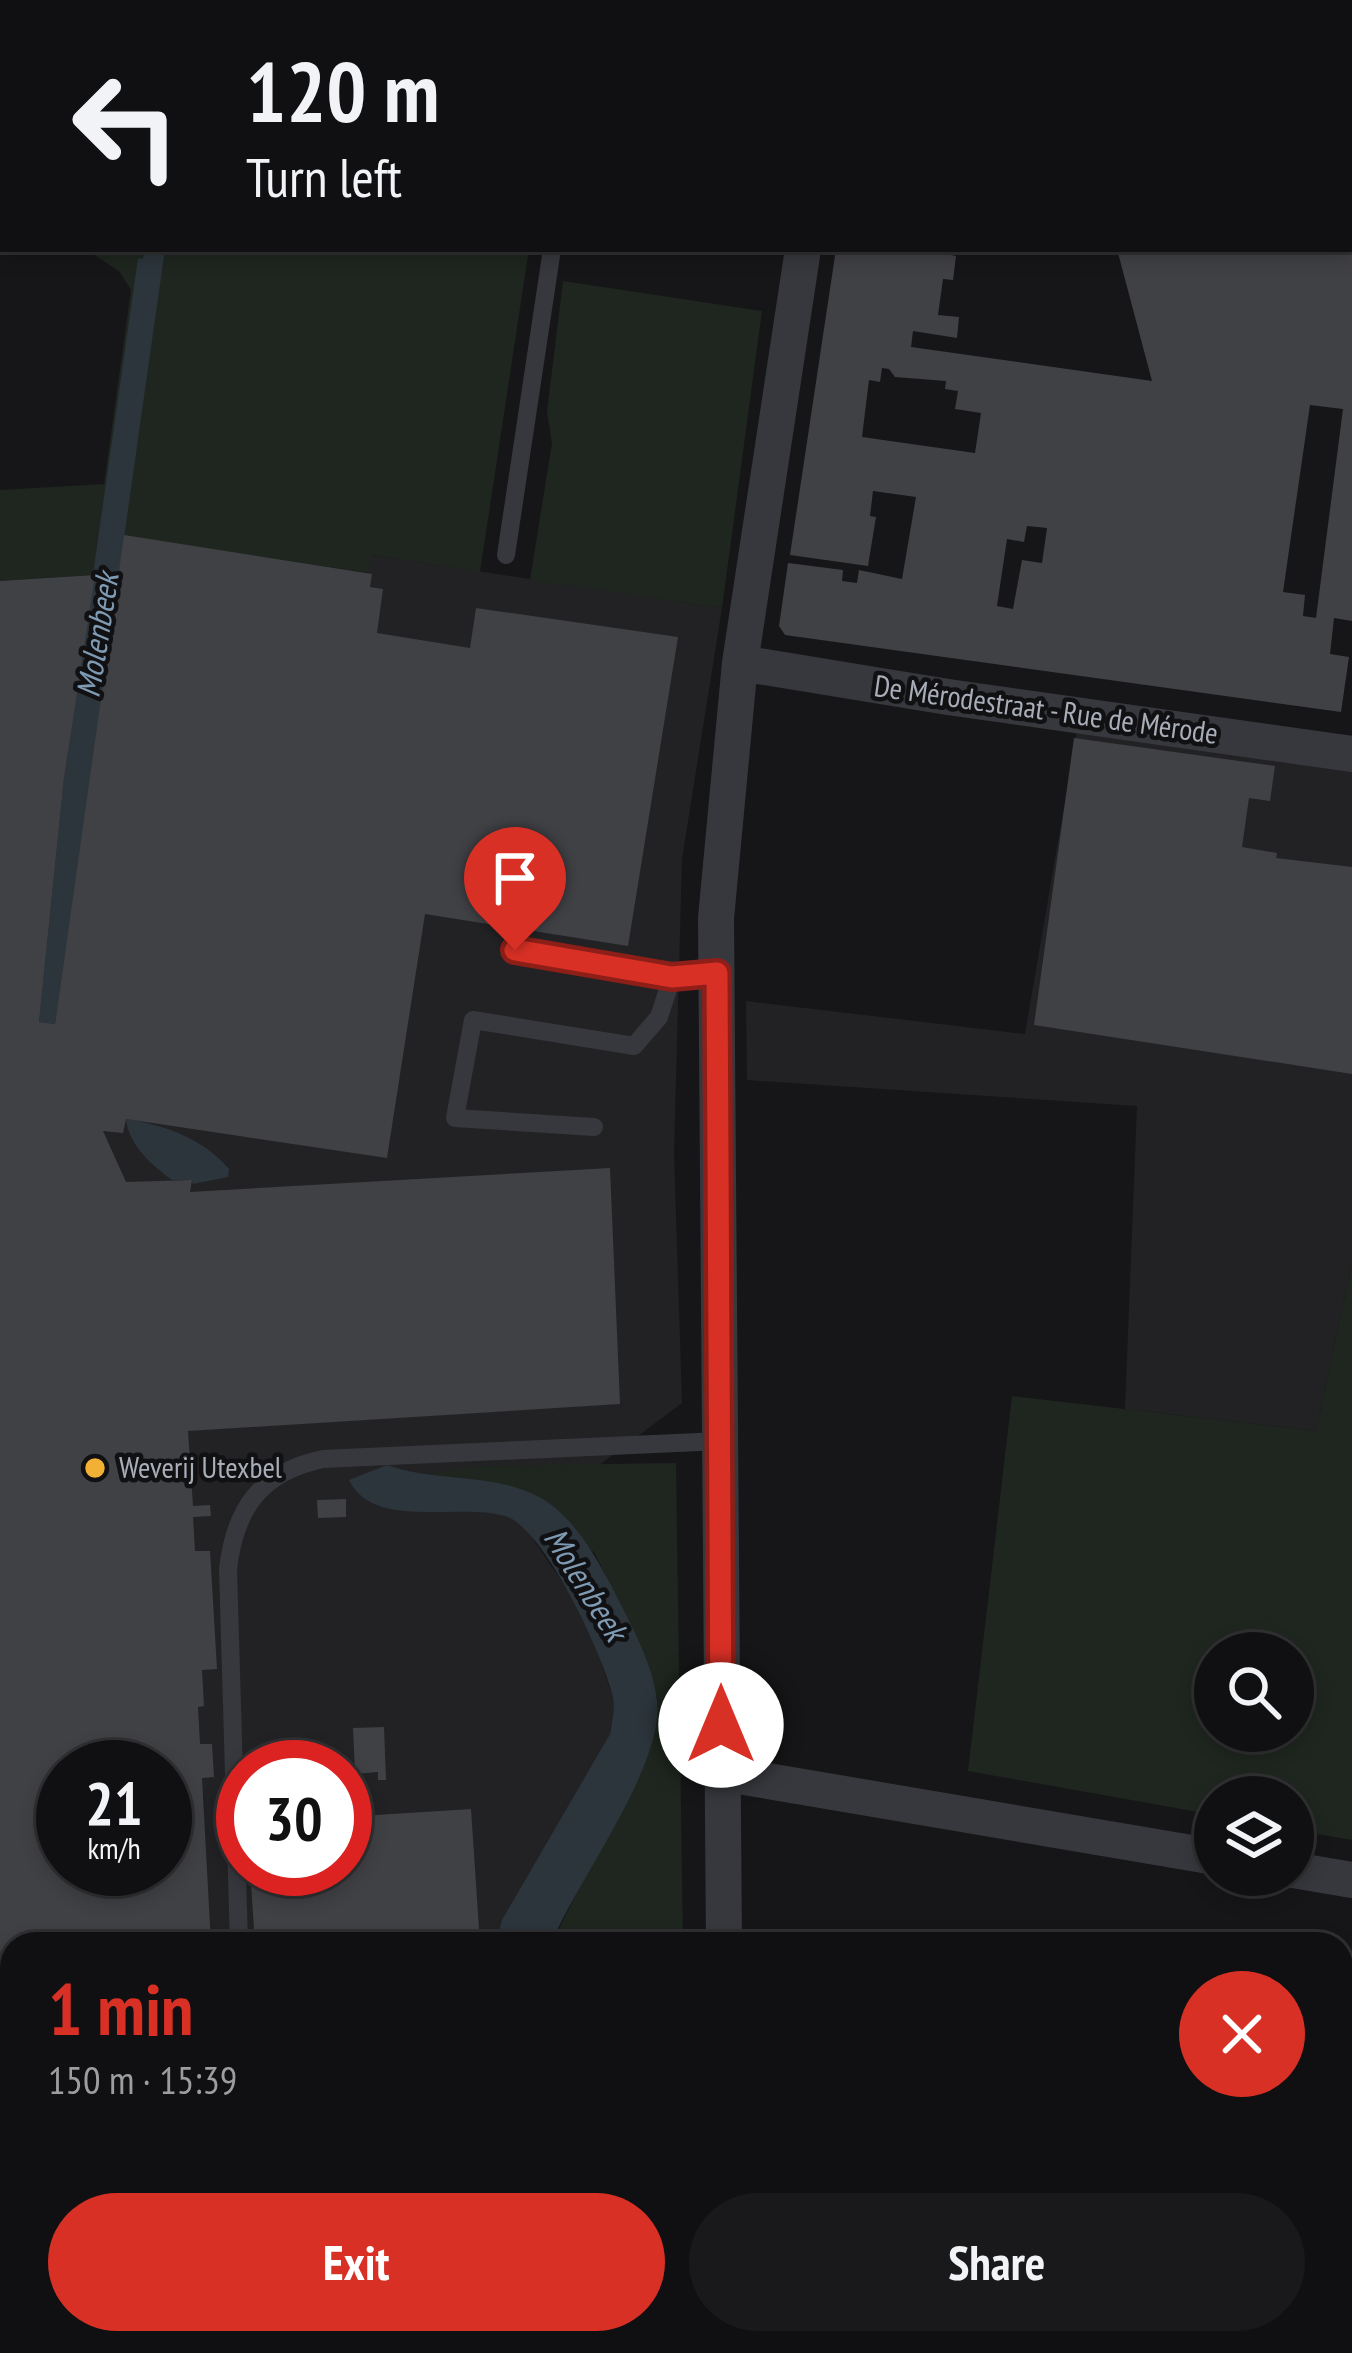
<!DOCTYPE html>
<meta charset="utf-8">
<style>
body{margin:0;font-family:"PT Sans Narrow",sans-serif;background:#19191b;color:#f1f3f6;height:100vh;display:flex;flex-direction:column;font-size:45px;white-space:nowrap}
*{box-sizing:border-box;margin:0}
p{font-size:39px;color:#9c9d9f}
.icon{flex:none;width:66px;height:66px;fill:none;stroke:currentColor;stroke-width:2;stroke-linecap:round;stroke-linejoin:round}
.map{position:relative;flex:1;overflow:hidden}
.drawer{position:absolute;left:0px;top:1932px;width:1353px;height:423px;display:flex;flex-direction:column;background:#101012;border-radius:36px 36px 0 0;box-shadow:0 6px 18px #0003,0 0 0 3px #303032}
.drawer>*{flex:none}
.top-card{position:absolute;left:0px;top:0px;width:1353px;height:252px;box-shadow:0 6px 18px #0003,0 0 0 3px #303032;background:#101012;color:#f1f3f6;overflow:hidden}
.controls{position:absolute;left:1194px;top:1632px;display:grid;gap:24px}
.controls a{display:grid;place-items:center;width:120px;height:120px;border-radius:50%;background:#101012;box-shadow:0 6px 18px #0003,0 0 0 3px #303032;font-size:60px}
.speed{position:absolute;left:36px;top:1740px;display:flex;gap:24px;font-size:60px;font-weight:700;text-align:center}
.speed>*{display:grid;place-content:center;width:156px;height:156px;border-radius:50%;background:#101012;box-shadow:0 6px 18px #0003,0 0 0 3px #303032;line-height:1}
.speed small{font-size:30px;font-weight:400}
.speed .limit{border:18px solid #d22;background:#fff;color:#111}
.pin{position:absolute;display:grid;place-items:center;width:102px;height:102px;color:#fff;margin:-123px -51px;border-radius:50% 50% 50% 0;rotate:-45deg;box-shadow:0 0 12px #0007}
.pin .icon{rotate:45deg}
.me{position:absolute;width:132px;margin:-66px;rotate:0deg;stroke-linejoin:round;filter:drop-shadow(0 0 9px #0008)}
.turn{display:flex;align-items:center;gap:42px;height:252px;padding:0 48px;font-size:54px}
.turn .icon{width:156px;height:156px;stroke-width:2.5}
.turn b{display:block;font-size:84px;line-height:102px}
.round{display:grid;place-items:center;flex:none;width:126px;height:126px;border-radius:63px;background:#19191b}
.head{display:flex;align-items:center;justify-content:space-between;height:204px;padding:0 48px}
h1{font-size:72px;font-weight:800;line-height:90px;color:#d93025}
.action{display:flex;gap:24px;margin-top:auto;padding:24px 48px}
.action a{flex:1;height:138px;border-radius:72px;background:#d93025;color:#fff;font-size:48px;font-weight:800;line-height:138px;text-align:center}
.action a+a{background:#19191b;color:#f1f3f6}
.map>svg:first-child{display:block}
.built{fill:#222225;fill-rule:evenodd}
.green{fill:#1e261f;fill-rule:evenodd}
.water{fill:#2c353c}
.building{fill:#404145;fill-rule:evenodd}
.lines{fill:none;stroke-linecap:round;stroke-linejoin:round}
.path{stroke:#3d3f44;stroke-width:8;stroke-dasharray:6 9;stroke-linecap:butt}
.service{stroke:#37383d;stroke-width:18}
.minor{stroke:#37383d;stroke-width:36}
.route-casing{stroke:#8d1f18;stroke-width:30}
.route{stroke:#d93025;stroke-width:21}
.poi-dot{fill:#f2b134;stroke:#111113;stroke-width:4.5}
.labels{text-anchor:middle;stroke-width:9;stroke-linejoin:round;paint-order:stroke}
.street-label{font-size:30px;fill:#a8adb8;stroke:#111113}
.poi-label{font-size:30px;fill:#a8adb8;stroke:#111113;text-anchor:start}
.water-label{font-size:33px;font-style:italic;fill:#7f9bb3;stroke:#111113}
</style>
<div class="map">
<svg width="1352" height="2353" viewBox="0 0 1352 2353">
<rect width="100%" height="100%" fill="#161618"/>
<path class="built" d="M 96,532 L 368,573 L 371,555 L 722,608 L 682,859 L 674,1152 L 682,1403 L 522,1523 L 567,1589 L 596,1647 L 614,1700 L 613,1715 L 610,1734 L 498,1944 L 12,1944 L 12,2343 L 451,2343 L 441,2353 L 0,2353 L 0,581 L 95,575 ZM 63,1767 L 165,1767 L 165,1869 L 63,1869 ZM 243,1767 L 345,1767 L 345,1869 L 243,1869 Z
M 1078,725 L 1352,767 L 1352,1263 L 1316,1431 L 1125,1409 L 1137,1106 L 747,1080 L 746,1001 L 1025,1034 Z
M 1341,2248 L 1352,2250 L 1352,2353 L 760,2353 L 759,2343 L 1341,2343 Z"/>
<path class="green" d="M 85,249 L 529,249 L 480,572 L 372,555 L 369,573 L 97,532 L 95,575 L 0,581 L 0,490 L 104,484 L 131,290 L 119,271 Z
M 563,281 L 762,311 L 722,608 L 530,580 L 552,443 L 547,412 Z
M 1352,1263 L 1352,1840 L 1293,1830 L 1293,1797 L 1215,1797 L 1215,1815 L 968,1771 L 1012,1396 L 1316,1431 ZM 1293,1653 L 1293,1731 L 1215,1731 L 1215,1653 Z
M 676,1463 L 683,1944 L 551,1944 L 645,1760 L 657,1698 L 623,1610 L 594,1552 L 415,1476 L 481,1466 Z
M 521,2343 L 688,2343 L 688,2353 L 512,2353 Z"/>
<path class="water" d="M 144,249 L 165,249 L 55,1024 L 39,1022 L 64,778 L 138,258 L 143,259 Z
M 126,1119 C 164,1125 203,1138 229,1169 L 228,1177 L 193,1184 L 191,1180 L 172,1180 C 152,1165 129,1146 126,1119 Z
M 387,1465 C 436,1483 493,1472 539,1497 C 573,1515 596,1557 613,1589 C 630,1623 653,1663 657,1701 C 664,1767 577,1880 551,1944 L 496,1944 L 502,1920 L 610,1734 C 612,1722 615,1709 613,1697 C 604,1657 544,1527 505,1516 C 461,1502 373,1531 349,1480 Z"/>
<path class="building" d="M 836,249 L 918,249 L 956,256 L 953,280 L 943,279 L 938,315 L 959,317 L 957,338 L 913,331 L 911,347 L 1152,381 L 1117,249 L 1352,249 L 1352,621 L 1334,618 L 1330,654 L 1349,657 L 1341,712 L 785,635 L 779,626 L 788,563 L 843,570 L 842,581 L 857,583 L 859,570 L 902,579 L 916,497 L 873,491 L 870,516 L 876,517 L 868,566 L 790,555 ZM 882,368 L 889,369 L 895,377 L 946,381 L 945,389 L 958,391 L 955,409 L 981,413 L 975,453 L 862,437 L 869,380 L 880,382 ZM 1310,405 L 1343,409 L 1316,618 L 1303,616 L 1305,595 L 1283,592 ZM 1027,526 L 1047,528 L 1042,563 L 1022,560 L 1013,609 L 997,606 L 1007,539 L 1024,542 Z
M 124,535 L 372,574 L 370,587 L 383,589 L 377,633 L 470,648 L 476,608 L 678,637 L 628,946 L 425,914 L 387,1158 L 126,1119 L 123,1133 L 103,1131 L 126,1182 L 192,1180 L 190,1192 L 610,1168 L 620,1404 L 188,1431 L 193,1506 L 210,1505 L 211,1516 L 193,1517 L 195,1551 L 210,1551 L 217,1669 L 202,1670 L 204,1706 L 198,1707 L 200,1744 L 212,1744 L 214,1777 L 202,1778 L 211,1944 L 12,1944 L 12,2343 L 223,2343 L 223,2353 L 0,2353 L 0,581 L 95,575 L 64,778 L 39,1022 L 55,1024 ZM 63,1767 L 165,1767 L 165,1869 L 63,1869 Z
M 1074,738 L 1275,766 L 1270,801 L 1249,798 L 1242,847 L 1277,853 L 1276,858 L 1352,867 L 1352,1074 L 1034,1025 Z
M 346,1499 L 346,1517 L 318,1518 L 317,1500 Z
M 384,1727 L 386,1780 L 378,1780 L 378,1772 L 355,1774 L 353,1728 Z
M 290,1745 L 327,1745 L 327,1767 L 291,1767 Z
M 471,1809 L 480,1944 L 255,1944 L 250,1869 L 345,1869 L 345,1817 Z
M 1341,2311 L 1352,2312 L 1352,2353 L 1296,2353 L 1297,2343 L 1341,2343 Z
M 279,2343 L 412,2343 L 400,2353 L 280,2353 Z
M 816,2343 L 1128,2343 L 1127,2353 L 814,2353 Z"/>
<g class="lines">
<path class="path" d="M 1341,3 L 1341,0"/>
<path class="service" d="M 581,0 L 581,3
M 1296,0 L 1296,3
M 1350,212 L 1352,212
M 506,555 L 552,249
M 515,950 L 672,977
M 594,1127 L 455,1118 L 473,1020 L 634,1046 L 659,1017 L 672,977 L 717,973
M 239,1944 L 228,1569 C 235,1508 261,1472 323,1459 L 721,1441
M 249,2343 L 249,2353"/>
<path class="minor" d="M 1042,0 L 1043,3
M 837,3 L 838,0
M 740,663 L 948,697 L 1352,754
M 721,1773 L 1215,1857
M 1293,1870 L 1352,1880
M 724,1944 L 716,918 L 740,663 L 803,249
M 729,2343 L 729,2353"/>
</g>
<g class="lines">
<g class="route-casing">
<path id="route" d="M 515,950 L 672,977 L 717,973 L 721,1725"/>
</g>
<use href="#route" class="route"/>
</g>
<circle class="poi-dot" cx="95" cy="1468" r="12"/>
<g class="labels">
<g class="street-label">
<text transform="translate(1046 710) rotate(8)" y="10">De Mérodestraat - Rue de Mérode</text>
</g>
<g class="poi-label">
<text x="119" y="1478">Weverij Utexbel</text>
</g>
<g class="water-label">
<text transform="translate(97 635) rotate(-81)" y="12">Molenbeek</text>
<text transform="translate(586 1584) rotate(58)" y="12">Molenbeek</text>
</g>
</g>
</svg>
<div class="controls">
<a><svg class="icon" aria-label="search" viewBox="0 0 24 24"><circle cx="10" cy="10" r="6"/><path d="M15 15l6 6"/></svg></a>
<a><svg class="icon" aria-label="layers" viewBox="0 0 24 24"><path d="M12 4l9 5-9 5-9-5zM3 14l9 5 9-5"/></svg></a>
</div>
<div class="speed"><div>21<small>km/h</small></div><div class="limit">30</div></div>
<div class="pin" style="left:515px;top:950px;background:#d93025"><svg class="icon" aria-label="arrive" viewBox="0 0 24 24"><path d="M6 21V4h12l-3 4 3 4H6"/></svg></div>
<svg class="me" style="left:721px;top:1725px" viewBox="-20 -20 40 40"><circle r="19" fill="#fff"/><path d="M0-13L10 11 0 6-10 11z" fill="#d93025"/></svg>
<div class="top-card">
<div class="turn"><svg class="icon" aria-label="left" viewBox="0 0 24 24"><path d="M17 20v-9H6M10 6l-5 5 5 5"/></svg><div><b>120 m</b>Turn left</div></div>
</div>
<section class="drawer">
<div class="head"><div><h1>1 min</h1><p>150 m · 15:39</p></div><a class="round" style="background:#d93025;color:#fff"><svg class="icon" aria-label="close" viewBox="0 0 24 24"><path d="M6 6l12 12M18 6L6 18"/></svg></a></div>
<div class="action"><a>Exit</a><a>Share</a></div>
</section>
</div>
